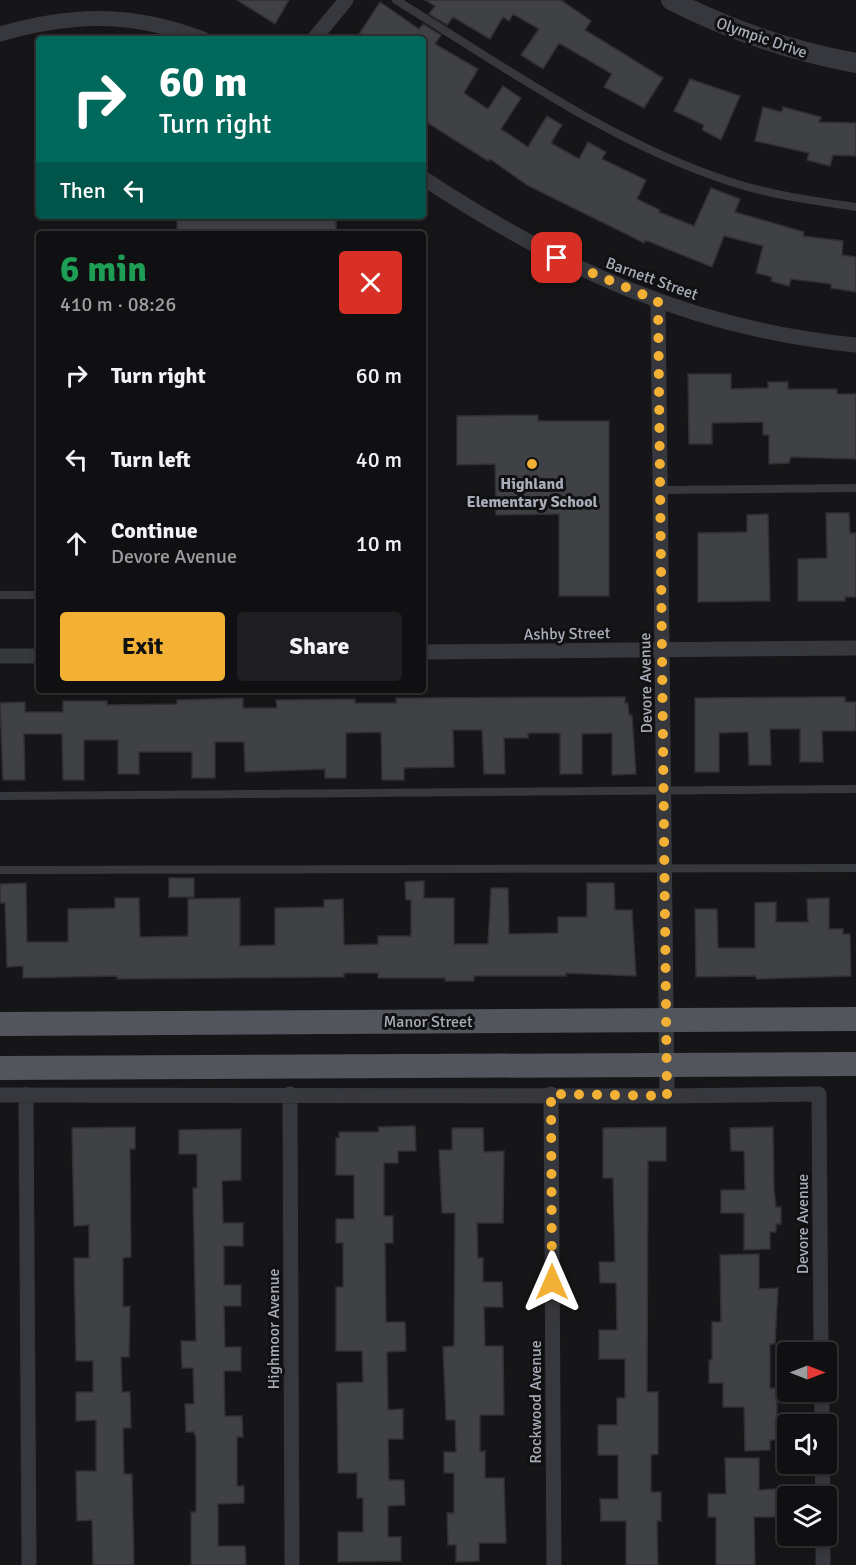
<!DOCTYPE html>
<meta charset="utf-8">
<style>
body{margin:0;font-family:Signika,sans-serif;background:#1e1e20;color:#f1f3f6;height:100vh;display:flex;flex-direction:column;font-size:22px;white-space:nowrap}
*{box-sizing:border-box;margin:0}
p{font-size:20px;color:#9c9d9f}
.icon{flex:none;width:33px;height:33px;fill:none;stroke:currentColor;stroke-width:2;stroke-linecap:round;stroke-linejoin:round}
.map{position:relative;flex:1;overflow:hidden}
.drawer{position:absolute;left:36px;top:231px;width:390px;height:462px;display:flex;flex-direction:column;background:#101012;border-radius:6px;box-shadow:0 3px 9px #0003,0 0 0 2px #303032}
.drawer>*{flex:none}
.top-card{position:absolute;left:36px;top:36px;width:390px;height:183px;border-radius:6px;box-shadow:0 3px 9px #0003,0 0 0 2px #303032;background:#00695c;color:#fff;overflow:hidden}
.needle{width:39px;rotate:90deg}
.controls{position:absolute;left:777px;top:1342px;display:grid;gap:12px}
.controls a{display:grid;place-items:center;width:60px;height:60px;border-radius:6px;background:#101012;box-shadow:0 3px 9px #0003,0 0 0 2px #303032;font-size:30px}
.pin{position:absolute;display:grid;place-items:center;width:51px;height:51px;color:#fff;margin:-26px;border-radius:12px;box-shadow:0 3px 9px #0006}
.me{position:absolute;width:66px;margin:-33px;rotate:0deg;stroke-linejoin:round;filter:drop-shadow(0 0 4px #0008)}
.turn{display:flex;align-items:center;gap:21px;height:126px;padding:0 24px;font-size:27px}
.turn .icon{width:78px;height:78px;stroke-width:2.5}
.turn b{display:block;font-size:42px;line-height:51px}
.then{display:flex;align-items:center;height:57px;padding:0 24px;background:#0003;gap:12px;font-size:22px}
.round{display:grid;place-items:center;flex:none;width:63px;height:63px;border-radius:6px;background:#1e1e20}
.overview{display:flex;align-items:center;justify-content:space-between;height:102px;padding:0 24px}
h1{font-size:36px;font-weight:700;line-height:45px;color:#1e9e55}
.action{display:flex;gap:12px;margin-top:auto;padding:12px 24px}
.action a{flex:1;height:69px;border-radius:6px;background:#f2b134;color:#111;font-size:24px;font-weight:700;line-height:69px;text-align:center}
.action a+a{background:#1e1e20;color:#f1f3f6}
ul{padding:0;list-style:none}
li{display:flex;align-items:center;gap:18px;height:84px;padding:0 24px}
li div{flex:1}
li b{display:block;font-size:22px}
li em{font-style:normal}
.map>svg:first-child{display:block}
.building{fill:#404145;stroke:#303034;stroke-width:1.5}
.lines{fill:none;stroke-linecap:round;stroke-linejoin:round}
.service{stroke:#37383d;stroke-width:8}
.minor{stroke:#37383d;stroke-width:15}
.tertiary{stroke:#37383d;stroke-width:20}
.primary{stroke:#53555c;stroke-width:24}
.route{stroke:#f2b134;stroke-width:10;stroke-dasharray:0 18}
.poi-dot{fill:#f2b134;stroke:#111113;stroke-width:2}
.labels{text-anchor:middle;stroke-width:6;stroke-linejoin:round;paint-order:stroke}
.street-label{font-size:16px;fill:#a8adb8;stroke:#111113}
.poi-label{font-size:16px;font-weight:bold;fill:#a8adb8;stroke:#111113}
</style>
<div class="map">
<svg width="856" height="1565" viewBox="0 0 856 1565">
<rect width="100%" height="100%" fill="#161618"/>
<path class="building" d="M 237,0 L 289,0 L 275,24 Z
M 425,0 L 561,0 L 591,21 L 585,30 L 663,78 L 644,108 L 604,87 L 612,74 L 559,43 L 543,69 L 521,55 L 539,29 L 513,14 L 509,21 L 503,17 L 490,39 L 453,17 L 447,25 L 429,14 L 435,6 Z
M 380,2 L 419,29 L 423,24 L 441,35 L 435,44 L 478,69 L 464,93 L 488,109 L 503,86 L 521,98 L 501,129 L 528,147 L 547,116 L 562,125 L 551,143 L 579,159 L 588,142 L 606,152 L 602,159 L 646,180 L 637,199 L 660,210 L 659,212 L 694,226 L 711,188 L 740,199 L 735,212 L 804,232 L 803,236 L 843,241 L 842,255 L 856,257 L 856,292 L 831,288 L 831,284 L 791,279 L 789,286 L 771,281 L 772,277 L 756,273 L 763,246 L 724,236 L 712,267 L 645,240 L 644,243 L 527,185 L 490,159 L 488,161 L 423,120 L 423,39 L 356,39 Z
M 690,79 L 740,96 L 721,140 L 702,130 L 704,125 L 674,111 Z
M 763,107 L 782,112 L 783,107 L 821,117 L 819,122 L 856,123 L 856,156 L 833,155 L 830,166 L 807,160 L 809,153 L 755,141 Z
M 177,217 L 336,217 L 336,232 L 177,234 Z
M 688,374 L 731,374 L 731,389 L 768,388 L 768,382 L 788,382 L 788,389 L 837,389 L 837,394 L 856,394 L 856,459 L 791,457 L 789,463 L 769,464 L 769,435 L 763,435 L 763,422 L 712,423 L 712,444 L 689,444 Z
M 538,415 L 538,421 L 609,421 L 609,596 L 559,596 L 559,514 L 496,515 L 495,464 L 457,465 L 457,416 Z
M 826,513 L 849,513 L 850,533 L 856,533 L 856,597 L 845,597 L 845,601 L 798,601 L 798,559 L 827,558 Z
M 768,514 L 770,601 L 698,602 L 698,533 L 747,532 L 747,515 Z
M 625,697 L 625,703 L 628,703 L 629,715 L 632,715 L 636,774 L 612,775 L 612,733 L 582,734 L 582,774 L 560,774 L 560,733 L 528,733 L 528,738 L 504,738 L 505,774 L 484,774 L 482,730 L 453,730 L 454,767 L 404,768 L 404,780 L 382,780 L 381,732 L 346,733 L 346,778 L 325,778 L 325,769 L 245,772 L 244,742 L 215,742 L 215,778 L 192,778 L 192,752 L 139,752 L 139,774 L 118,774 L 118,740 L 84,740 L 84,780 L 63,780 L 62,734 L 24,734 L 25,780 L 3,780 L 0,703 L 25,702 L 25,712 L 63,712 L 63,701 L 107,701 L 107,705 L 177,704 L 177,700 L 243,698 L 243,708 L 277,708 L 276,700 L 355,699 L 355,703 L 396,703 L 396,698 Z
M 831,697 L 845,697 L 845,702 L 856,702 L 856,731 L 822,731 L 823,762 L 800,762 L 800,729 L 770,729 L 771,765 L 749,765 L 748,732 L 719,733 L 719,772 L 695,772 L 695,698 Z
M 169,878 L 194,878 L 194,897 L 169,897 Z
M 424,881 L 424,898 L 454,898 L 454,944 L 488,944 L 491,888 L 508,888 L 509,934 L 558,933 L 558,917 L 587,917 L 587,883 L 614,883 L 615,910 L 632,910 L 636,976 L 566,973 L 566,976 L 474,976 L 474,981 L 445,981 L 445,978 L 378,978 L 378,973 L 344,973 L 344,977 L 117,979 L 117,976 L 23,978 L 23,966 L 7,967 L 5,903 L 0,903 L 0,884 L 26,883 L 27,942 L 68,942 L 68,909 L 115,908 L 115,898 L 139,898 L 140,937 L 188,936 L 188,899 L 240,898 L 240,946 L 275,945 L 275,908 L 324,907 L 324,900 L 343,899 L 344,945 L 378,944 L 378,936 L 411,936 L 411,900 L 406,900 L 405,882 Z
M 829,898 L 829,929 L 843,929 L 843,934 L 850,934 L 851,976 L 756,979 L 756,976 L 696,977 L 695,909 L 717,909 L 718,948 L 755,948 L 755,903 L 776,902 L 776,922 L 808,922 L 807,899 Z
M 415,1126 L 416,1151 L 398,1151 L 398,1163 L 384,1163 L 384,1216 L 393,1216 L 393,1243 L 385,1243 L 386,1322 L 405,1322 L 406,1351 L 387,1352 L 388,1410 L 403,1409 L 403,1439 L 388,1439 L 389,1480 L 404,1480 L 405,1505 L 388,1506 L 388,1537 L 401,1537 L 401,1561 L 338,1562 L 338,1532 L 363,1532 L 363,1498 L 357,1498 L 357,1473 L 338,1473 L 337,1383 L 363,1382 L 362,1351 L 336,1351 L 336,1287 L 343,1287 L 343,1243 L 336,1243 L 336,1219 L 354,1219 L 354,1175 L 336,1175 L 336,1138 L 339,1138 L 339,1132 L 379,1132 L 378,1127 Z
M 135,1127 L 135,1149 L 130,1149 L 131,1257 L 123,1258 L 123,1307 L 130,1306 L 129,1357 L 121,1357 L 122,1392 L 130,1392 L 131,1428 L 123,1428 L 124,1474 L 132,1474 L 134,1565 L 93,1565 L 92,1520 L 77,1521 L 76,1471 L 96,1471 L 96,1420 L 76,1421 L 76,1392 L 93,1392 L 93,1361 L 76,1361 L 74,1258 L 89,1258 L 89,1225 L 74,1226 L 72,1128 Z
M 666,1127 L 666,1161 L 648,1161 L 647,1392 L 658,1392 L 658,1454 L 651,1455 L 651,1492 L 661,1492 L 661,1521 L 657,1521 L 658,1565 L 626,1565 L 626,1521 L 601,1521 L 600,1499 L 618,1499 L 618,1455 L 598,1455 L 598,1425 L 617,1425 L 617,1398 L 625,1398 L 625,1359 L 599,1359 L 599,1330 L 617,1330 L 616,1283 L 600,1283 L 599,1262 L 615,1262 L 613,1178 L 603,1178 L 603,1128 Z
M 773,1127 L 774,1189 L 776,1207 L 781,1207 L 781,1224 L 776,1224 L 776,1232 L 770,1232 L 770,1249 L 744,1250 L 744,1213 L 721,1213 L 721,1190 L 745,1190 L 744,1151 L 731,1151 L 730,1128 Z
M 452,1128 L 483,1128 L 484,1152 L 504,1151 L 503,1223 L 477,1223 L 478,1258 L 483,1258 L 483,1282 L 502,1282 L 503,1307 L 484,1307 L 485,1346 L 503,1346 L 504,1415 L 480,1415 L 480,1452 L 485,1451 L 485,1478 L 504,1478 L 506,1543 L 479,1543 L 479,1561 L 456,1562 L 456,1545 L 448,1545 L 447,1513 L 454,1513 L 454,1473 L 444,1473 L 444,1452 L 456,1452 L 455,1420 L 446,1420 L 443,1347 L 454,1346 L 455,1213 L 442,1213 L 439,1150 L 452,1150 Z
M 241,1129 L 241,1180 L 222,1181 L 223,1223 L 243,1223 L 243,1246 L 224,1246 L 224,1285 L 241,1285 L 241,1306 L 224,1306 L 225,1347 L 241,1347 L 241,1371 L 224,1371 L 225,1416 L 242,1416 L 243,1437 L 237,1437 L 237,1486 L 244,1486 L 244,1503 L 218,1504 L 218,1546 L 245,1546 L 246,1565 L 191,1565 L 191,1512 L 196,1512 L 196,1438 L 194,1432 L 186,1432 L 185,1404 L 194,1404 L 193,1368 L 182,1368 L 181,1341 L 196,1341 L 193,1188 L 197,1188 L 197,1154 L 179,1154 L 179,1130 Z
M 759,1254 L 759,1289 L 778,1288 L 775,1344 L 770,1344 L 770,1388 L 777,1388 L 777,1440 L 770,1440 L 770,1450 L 745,1451 L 744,1407 L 723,1407 L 723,1383 L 709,1383 L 709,1360 L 712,1360 L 712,1322 L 721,1322 L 720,1255 Z
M 725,1458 L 759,1458 L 759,1490 L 777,1489 L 777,1517 L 754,1517 L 755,1565 L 716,1565 L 716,1517 L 708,1517 L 708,1494 L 726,1494 Z"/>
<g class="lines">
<path class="service" d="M 396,0 C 504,66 610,143 731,182 C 771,195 814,201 856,207
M 661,490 L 856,488
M 0,595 L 39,595
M 0,796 L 856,789
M 0,870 L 856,868"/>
<path class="minor" d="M 0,34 C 73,13 131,12 203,39
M 314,39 L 346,0
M 423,178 C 560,268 690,329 856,345
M 423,652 L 856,648
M 0,656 L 39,656
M 290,1094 L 292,1565
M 551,1094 L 554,1565
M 0,1095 L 667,1096 L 658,301
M 26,1095 L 29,1565
M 667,1096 L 819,1094 L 821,1353
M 822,1392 L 822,1425
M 822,1464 L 823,1497
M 823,1536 L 823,1565"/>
<path class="tertiary" d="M 671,0 C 730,30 790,51 856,63"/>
<path class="primary" d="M 0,1024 L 856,1019
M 0,1068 L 856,1064"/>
</g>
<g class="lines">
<path class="route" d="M 552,1282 L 551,1094 L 667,1096 L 658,301 L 557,258"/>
</g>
<circle class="poi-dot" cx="532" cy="464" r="6"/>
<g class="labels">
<g class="street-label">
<text transform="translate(762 37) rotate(19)" y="6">Olympic Drive</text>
<text transform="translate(652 278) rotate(20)" y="6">Barnett Street</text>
<text transform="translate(567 633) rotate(-1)" y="6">Ashby Street</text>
<text transform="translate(645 683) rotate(-91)" y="6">Devore Avenue</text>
<text x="428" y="1027">Manor Street</text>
<text transform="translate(802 1224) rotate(-90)" y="6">Devore Avenue</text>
<text transform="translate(273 1329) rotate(-90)" y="6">Highmoor Avenue</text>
<text transform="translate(535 1402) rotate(-90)" y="6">Rockwood Avenue</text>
</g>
<g class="poi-label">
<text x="532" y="489">Highland<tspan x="532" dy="18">Elementary School</tspan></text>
</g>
</g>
</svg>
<div class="controls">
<a><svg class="needle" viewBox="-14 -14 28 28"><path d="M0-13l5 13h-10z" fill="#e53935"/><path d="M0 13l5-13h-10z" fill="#9c9d9f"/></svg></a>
<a><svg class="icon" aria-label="sound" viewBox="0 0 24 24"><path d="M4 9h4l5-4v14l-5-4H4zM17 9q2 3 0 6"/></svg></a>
<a><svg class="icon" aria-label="layers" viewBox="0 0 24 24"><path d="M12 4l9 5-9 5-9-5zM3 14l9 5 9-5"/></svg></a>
</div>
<div class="pin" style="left:557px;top:258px;background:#d93025"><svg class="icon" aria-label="arrive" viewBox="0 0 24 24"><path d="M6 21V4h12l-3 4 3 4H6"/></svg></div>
<svg class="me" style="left:552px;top:1282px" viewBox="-20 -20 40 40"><path d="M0-17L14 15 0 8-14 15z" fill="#f2b134" stroke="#fff" stroke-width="4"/></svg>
<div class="top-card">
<div class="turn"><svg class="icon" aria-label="right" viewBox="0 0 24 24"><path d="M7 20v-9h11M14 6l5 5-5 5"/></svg><div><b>60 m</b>Turn right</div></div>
<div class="then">Then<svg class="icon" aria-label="left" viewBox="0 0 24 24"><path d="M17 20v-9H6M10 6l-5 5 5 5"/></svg></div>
</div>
<section class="drawer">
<div class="overview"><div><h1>6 min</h1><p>410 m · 08:26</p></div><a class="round" style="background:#d93025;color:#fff"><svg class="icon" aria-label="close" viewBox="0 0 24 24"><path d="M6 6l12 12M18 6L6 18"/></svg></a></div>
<ul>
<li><svg class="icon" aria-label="right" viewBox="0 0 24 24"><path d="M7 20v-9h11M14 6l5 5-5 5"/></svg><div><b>Turn right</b></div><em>60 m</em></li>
<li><svg class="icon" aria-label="left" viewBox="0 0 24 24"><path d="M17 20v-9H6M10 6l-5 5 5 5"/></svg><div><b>Turn left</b></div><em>40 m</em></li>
<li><svg class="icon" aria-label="ahead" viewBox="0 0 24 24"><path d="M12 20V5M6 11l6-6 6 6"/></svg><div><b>Continue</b><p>Devore Avenue</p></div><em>10 m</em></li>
</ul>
<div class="action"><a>Exit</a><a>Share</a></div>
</section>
</div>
